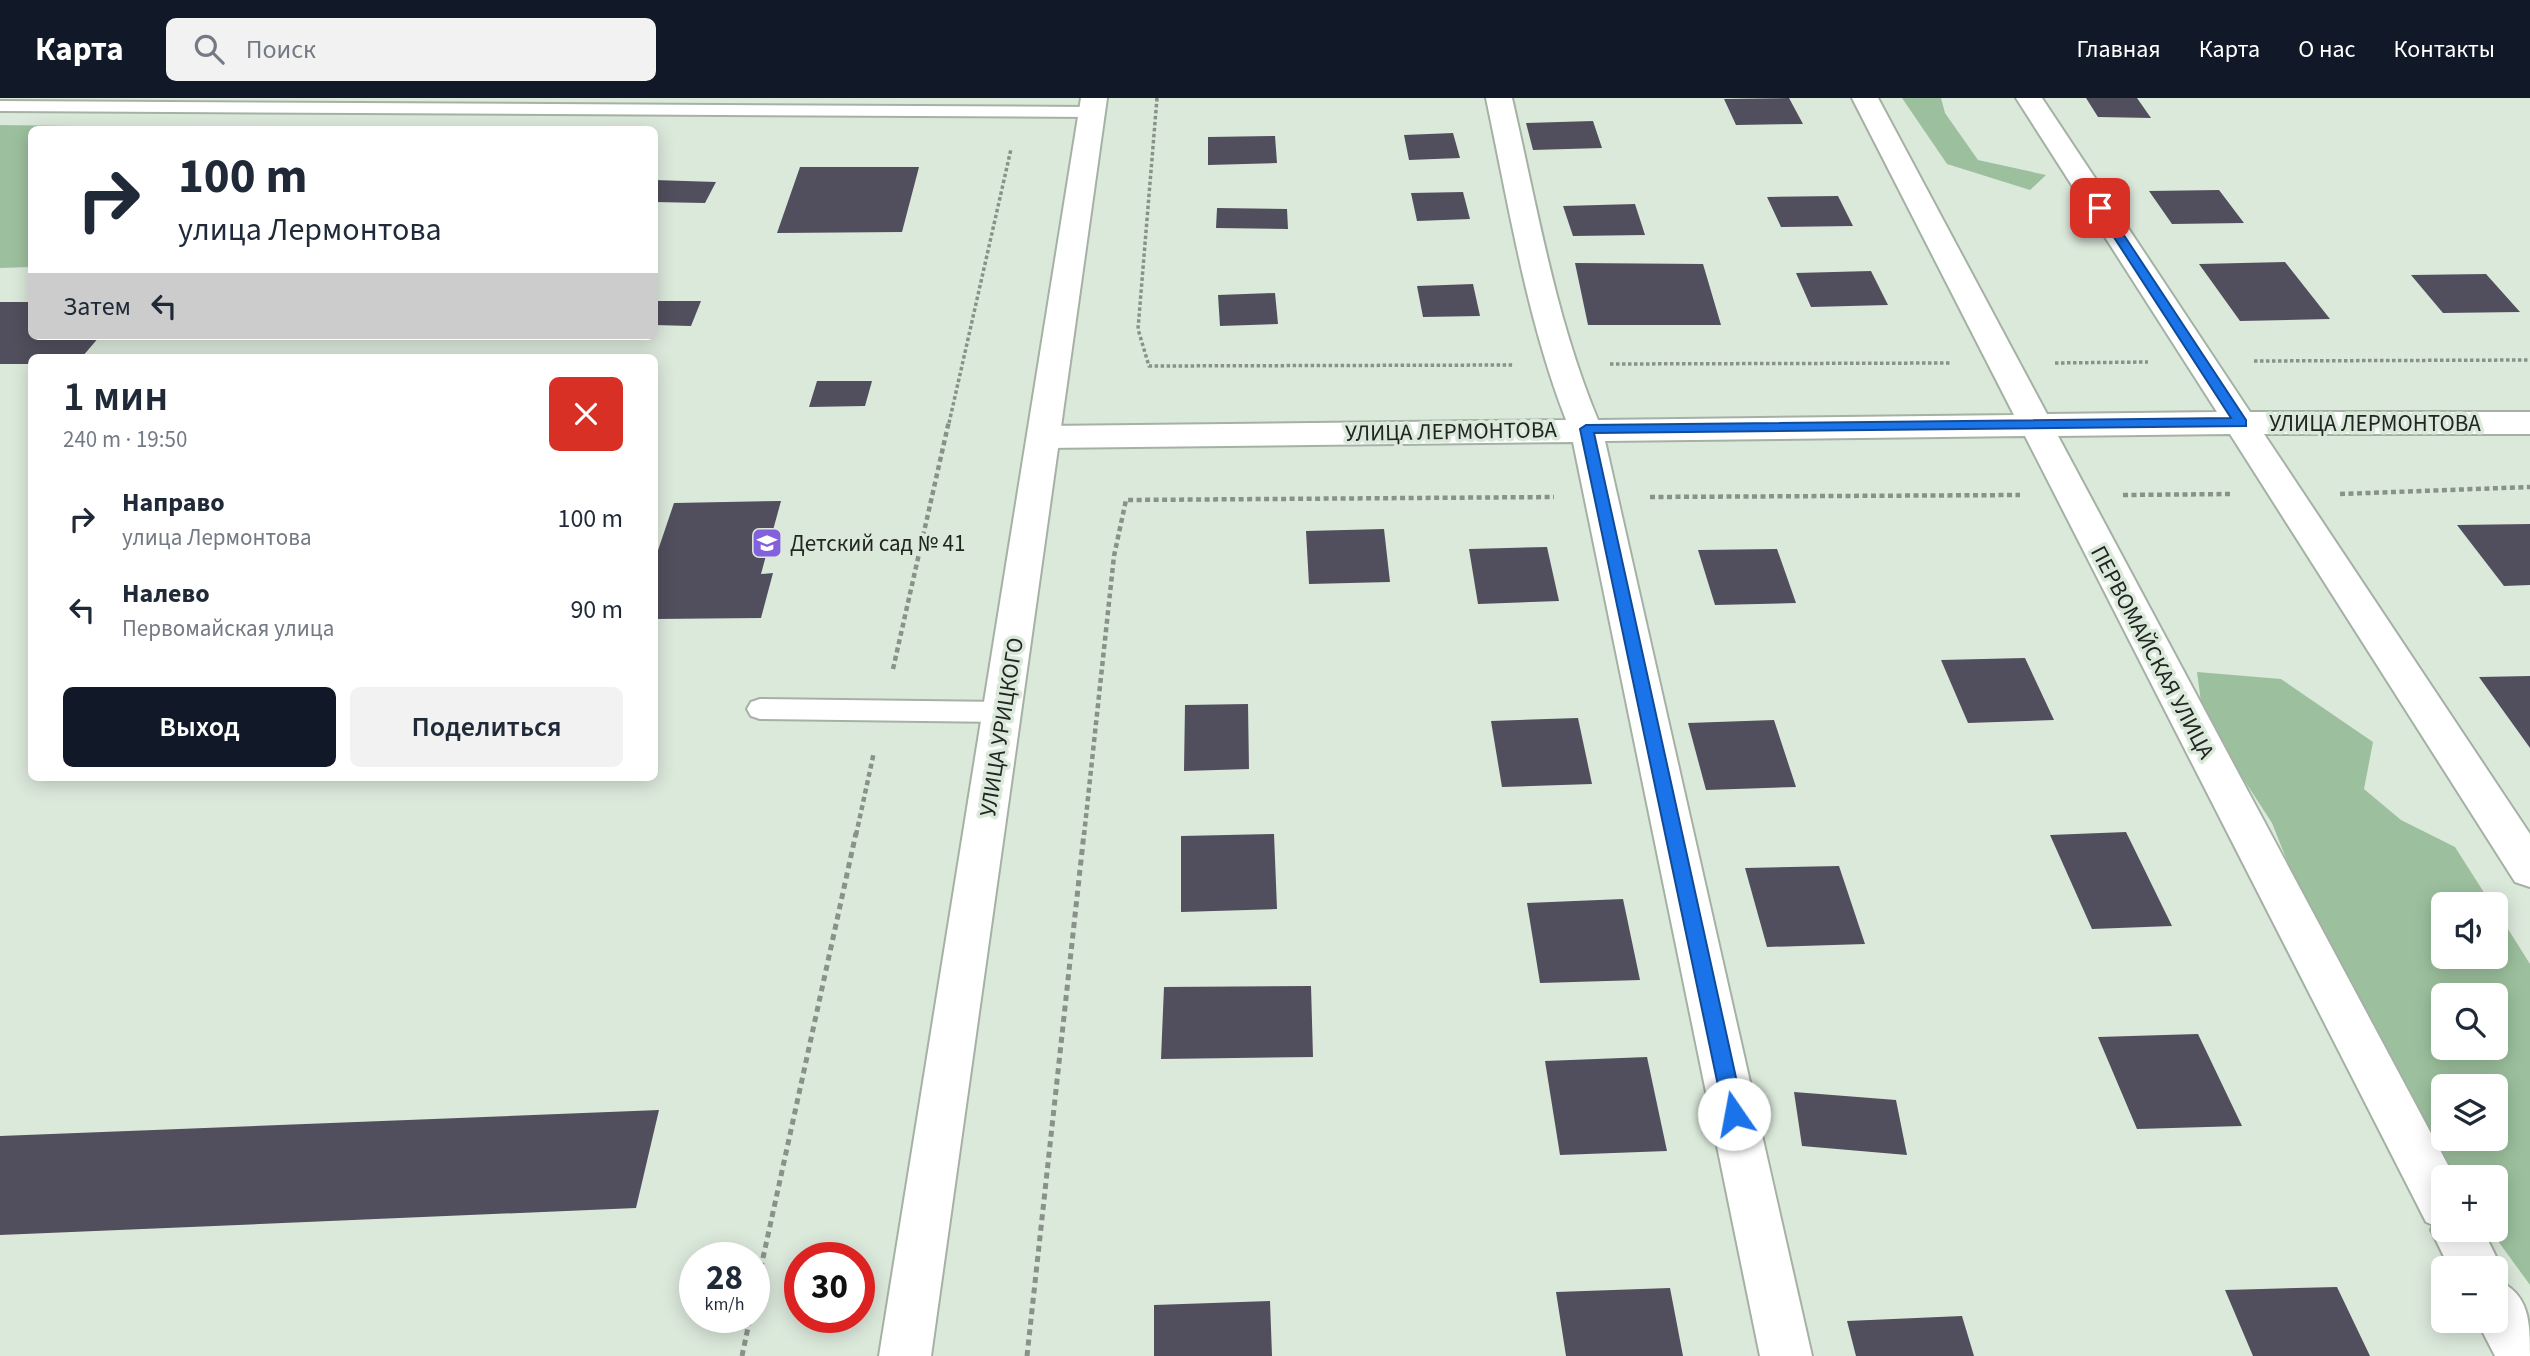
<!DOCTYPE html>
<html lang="ru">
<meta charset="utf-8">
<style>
body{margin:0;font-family:"Source Sans 3",sans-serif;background:#f2f2f3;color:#1f2937;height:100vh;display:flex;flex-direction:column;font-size:26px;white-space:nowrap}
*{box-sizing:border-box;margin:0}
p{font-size:23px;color:#747a83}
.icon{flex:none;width:38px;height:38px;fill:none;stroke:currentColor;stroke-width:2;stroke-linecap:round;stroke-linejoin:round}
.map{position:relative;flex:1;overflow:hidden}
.drawer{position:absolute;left:28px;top:256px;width:630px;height:427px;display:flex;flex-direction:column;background:#fff;border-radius:10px;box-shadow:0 4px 18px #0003}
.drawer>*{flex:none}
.hud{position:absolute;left:28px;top:28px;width:630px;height:214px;border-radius:10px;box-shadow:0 4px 18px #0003;background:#fff;color:#1f2937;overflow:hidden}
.tools{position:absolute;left:2431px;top:794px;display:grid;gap:14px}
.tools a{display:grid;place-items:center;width:77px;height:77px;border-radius:10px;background:#fff;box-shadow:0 4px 18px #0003;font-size:35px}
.speed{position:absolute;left:679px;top:1144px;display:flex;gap:14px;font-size:35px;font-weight:700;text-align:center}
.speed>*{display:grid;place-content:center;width:91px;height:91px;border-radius:50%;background:#fff;box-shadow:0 4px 18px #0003;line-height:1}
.speed small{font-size:18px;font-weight:400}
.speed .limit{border:10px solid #d22;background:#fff;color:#111}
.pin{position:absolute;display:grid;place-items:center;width:60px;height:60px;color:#fff;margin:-30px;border-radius:14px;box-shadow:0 4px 10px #0006}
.me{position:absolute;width:77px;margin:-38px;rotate:348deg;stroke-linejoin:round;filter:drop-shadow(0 0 5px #0008)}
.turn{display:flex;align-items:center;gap:24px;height:147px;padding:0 35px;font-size:32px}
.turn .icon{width:91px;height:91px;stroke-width:2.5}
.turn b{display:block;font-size:49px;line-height:60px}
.then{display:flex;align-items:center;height:66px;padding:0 35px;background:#0003;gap:14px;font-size:26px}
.round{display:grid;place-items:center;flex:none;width:74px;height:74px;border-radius:10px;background:#f2f2f3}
.headline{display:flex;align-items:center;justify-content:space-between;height:119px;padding:0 35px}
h1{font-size:42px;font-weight:600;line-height:52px}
.cta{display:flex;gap:14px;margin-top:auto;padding:14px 35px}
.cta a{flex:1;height:80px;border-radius:10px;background:#111827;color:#fff;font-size:28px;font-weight:600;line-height:80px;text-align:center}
.cta a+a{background:#f2f2f3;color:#1f2937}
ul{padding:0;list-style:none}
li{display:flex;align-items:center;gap:21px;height:91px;padding:0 35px}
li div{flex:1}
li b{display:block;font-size:26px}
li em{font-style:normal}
header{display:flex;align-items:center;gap:42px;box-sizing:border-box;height:98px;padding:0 35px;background:#111827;color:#fff}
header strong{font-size:33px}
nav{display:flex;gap:38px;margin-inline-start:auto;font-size:24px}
.search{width:490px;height:63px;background:#f2f2f3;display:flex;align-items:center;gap:18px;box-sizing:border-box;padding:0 24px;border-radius:10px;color:#747a83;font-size:26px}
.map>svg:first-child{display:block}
.forest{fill:#9cc09d;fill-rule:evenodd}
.building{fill:#514f5d}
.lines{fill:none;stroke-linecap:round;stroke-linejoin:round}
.lane-casing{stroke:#a4b1a4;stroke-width:4}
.street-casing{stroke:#a4b1a4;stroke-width:4}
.secondary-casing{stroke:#a4b1a4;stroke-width:4}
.path-far2{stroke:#889288;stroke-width:3.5;stroke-dasharray:3.5 2.5;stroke-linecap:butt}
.path-far1{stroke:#889288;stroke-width:4.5;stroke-dasharray:5 3.5;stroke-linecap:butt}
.path{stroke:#889288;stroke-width:5;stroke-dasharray:6 4.5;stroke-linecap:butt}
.lane{fill:#fff;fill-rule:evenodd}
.street{fill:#fff;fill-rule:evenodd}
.secondary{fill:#fff;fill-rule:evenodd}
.route{fill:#1a73e8;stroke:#114b97;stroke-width:2}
.labels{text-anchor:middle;stroke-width:7;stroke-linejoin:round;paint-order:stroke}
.street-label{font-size:23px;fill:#212621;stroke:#dbe9db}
.poi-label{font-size:23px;fill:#212621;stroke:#dbe9db;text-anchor:start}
</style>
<header>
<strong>Карта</strong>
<div class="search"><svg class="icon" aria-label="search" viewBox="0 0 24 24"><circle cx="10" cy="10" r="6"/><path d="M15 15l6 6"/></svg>Поиск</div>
<nav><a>Главная</a><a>Карта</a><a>О нас</a><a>Контакты</a></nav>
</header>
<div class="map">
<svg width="2530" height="1258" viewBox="0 0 2530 1258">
<rect width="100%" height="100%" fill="#dbe9db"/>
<path class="forest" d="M 1902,0 L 1941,0 L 1945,15 L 1978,62 L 2046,77 L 2030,92 L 1947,66 Z
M 0,27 L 283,31 L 32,32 L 31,169 L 0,170 Z
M 2197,574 L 2281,581 L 2373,644 L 2364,691 L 2401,722 L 2455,749 L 2492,807 L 2443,807 L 2443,859 L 2496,859 L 2496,812 L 2530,866 L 2530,1187 L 2490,1132 L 2496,1132 L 2496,1080 L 2456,1080 L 2418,1024 L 2335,883 L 2272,725 L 2203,619 ZM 2443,898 L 2496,898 L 2496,950 L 2443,950 ZM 2443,989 L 2496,989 L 2496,1041 L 2443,1041 Z"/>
<path class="building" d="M 1789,0 L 1803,26 L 1736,27 L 1724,1 Z
M 2086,0 L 2137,0 L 2151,20 L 2098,19 Z
M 1593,23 L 1602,50 L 1533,52 L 1526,25 Z
M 1453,35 L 1460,60 L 1409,62 L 1404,37 Z
M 1275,38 L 1277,65 L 1208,67 L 1208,39 Z
M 800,69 L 919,69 L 902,134 L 777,135 Z
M 654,82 L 716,84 L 705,105 L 654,104 Z
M 2219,92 L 2244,125 L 2172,126 L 2149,93 Z
M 1463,94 L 1470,121 L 1417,123 L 1411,95 Z
M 1838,98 L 1853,128 L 1781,129 L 1767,99 Z
M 1635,106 L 1645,137 L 1573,138 L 1563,108 Z
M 1217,110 L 1287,111 L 1288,131 L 1216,130 Z
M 2285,164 L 2330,221 L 2240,223 L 2199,166 Z
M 1575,165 L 1703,166 L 1721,227 L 1588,227 Z
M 1871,173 L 1888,207 L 1811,209 L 1796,175 Z
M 2486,176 L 2520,214 L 2443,215 L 2411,177 Z
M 1473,186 L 1480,218 L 1423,219 L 1417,188 Z
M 1275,195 L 1278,226 L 1220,228 L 1218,197 Z
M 654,203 L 701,203 L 691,228 L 654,227 Z
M 0,204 L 32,204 L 32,238 L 100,238 L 82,259 L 32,259 L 32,266 L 0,266 Z
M 817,283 L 872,283 L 865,308 L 809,309 Z
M 781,403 L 761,476 L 773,475 L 761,520 L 654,521 L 654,464 L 674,405 Z
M 2530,426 L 2530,487 L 2504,488 L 2457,427 Z
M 1384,431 L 1390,484 L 1309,486 L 1306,433 Z
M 1547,449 L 1559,503 L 1478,506 L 1469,451 Z
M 1777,451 L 1796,505 L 1715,507 L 1698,452 Z
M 2025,560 L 2054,622 L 1968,625 L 1941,562 Z
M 2530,578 L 2530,650 L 2479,579 Z
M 1248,606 L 1249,671 L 1184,673 L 1185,607 Z
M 1578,620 L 1592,686 L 1502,689 L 1491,623 Z
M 1774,622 L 1796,689 L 1706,692 L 1688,625 Z
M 2126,734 L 2172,828 L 2092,831 L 2050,737 Z
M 1274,736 L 1277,811 L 1181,814 L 1181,738 Z
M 1839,768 L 1865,846 L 1767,849 L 1745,770 Z
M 1623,801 L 1640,882 L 1540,885 L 1527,805 Z
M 1311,888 L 1313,959 L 1161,961 L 1164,889 Z
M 2198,936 L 2242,1028 L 2137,1031 L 2098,939 Z
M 1647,959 L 1667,1053 L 1560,1057 L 1545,963 Z
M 1794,994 L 1896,1002 L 1907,1057 L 1802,1048 Z
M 659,1012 L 636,1110 L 0,1137 L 0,1038 Z
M 2337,1189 L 2370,1258 L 2253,1258 L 2225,1192 Z
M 1670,1190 L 1683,1258 L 1566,1258 L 1556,1194 Z
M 1270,1203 L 1272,1258 L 1154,1258 L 1154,1207 Z
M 1962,1218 L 1974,1258 L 1856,1258 L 1847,1223 Z"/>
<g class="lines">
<g class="lane-casing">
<path id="lane" d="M 0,3 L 1092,9 L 1101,14 L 1092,19 L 0,13 Z
M 760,601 L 1003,604 L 1012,607 L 1016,614 L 1012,621 L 1003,624 L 760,621 L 751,618 L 747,611 L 751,604 Z"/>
</g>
<g class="street-casing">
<path id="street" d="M 1486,0 L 1512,0 C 1537,108 1555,219 1598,322 L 2014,317 L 1852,0 L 1878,0 L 2047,316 L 2217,314 L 2016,0 L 2042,0 L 2250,314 L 2530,314 L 2530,336 L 2264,336 L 2530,736 L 2530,789 L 2515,784 L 2230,336 L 2058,338 L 2455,1080 L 2443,1080 L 2443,1132 L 2483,1132 L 2502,1171 L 2497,1182 C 2530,1196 2530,1225 2530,1258 L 2495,1258 L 2477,1223 L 2496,1223 L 2496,1171 L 2450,1171 L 2431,1132 L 2433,1127 L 2426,1124 L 2025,338 L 1605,343 L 1812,1258 L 1760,1258 L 1573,344 L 1045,350 L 1034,347 L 1029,339 L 1034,331 L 1045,328 L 1566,322 C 1526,219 1509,108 1486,0 Z"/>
</g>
<g class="secondary-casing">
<path id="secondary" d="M 1081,0 L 1107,0 L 931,1258 L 879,1258 Z"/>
</g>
<path class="path-far2" d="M 1157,0 L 1138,231 L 1149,268 L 1514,267
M 2254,263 L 2530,262
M 2055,265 L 2148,264
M 1610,266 L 1952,265
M 949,325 L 1011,51"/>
<path class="path-far1" d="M 2340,396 L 2530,389
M 2123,397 L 2233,396
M 1650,399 L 2020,397
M 893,571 L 949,323
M 856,737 L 874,654
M 1084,737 L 1114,458 L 1126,402 L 1554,399"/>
<path class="path" d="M 754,1201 L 856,735
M 742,1258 L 750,1220
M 1027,1258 L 1084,735"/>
<use href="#lane" class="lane"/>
<use href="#street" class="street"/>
<use href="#secondary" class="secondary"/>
</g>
<path class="route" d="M 2096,107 L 2106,110 L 2246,322 L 2246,328 L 1594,335 L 1744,1016 L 1741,1023 L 1734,1026 L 1727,1023 L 1724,1016 L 1580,331 L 1586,327 L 2231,320 L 2095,110 Z"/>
<defs>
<g id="school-square" transform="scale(1.575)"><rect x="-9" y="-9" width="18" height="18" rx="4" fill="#8461dc" stroke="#dbe9db"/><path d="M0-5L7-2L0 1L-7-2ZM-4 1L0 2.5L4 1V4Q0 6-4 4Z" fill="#fff"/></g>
</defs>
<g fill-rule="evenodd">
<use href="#school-square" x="767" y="445"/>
</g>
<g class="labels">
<g class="street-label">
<text x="2375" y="333">УЛИЦА ЛЕРМОНТОВА</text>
<text transform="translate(1451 333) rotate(-1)" y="8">УЛИЦА ЛЕРМОНТОВА</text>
<text transform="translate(2153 554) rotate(62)" y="8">ПЕРВОМАЙСКАЯ УЛИЦА</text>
<text transform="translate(1001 629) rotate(-81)" y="8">УЛИЦА УРИЦКОГО</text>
</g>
<g class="poi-label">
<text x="790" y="453">Детский сад № 41</text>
</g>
</g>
</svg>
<div class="tools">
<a><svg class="icon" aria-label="sound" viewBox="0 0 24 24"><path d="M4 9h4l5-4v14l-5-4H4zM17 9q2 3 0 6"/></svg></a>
<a><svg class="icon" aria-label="search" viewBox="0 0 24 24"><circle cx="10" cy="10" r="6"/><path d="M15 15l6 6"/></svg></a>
<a><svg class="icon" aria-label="layers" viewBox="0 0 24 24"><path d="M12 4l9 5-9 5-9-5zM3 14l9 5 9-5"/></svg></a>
<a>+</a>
<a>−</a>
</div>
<div class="speed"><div>28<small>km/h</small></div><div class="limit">30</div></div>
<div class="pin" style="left:2100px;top:110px;background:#d93025"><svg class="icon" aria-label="arrive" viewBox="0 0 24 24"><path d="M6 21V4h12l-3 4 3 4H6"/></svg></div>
<svg class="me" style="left:1734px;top:1016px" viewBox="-20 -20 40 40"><circle r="19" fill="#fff"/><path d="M0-13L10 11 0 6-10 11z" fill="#1a73e8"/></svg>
<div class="hud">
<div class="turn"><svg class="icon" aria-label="right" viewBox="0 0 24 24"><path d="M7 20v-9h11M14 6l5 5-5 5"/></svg><div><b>100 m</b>улица Лермонтова</div></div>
<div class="then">Затем<svg class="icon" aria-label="left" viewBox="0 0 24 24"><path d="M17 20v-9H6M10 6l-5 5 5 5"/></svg></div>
</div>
<section class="drawer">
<div class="headline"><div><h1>1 мин</h1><p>240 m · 19:50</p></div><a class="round" style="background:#d93025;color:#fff"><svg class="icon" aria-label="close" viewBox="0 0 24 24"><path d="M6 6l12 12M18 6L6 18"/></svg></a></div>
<ul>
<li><svg class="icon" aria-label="right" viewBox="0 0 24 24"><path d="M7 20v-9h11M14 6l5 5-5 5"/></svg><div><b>Направо</b><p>улица Лермонтова</p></div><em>100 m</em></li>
<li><svg class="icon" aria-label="left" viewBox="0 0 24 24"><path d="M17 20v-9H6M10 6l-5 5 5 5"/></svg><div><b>Налево</b><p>Первомайская улица</p></div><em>90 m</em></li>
</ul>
<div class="cta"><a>Выход</a><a>Поделиться</a></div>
</section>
</div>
